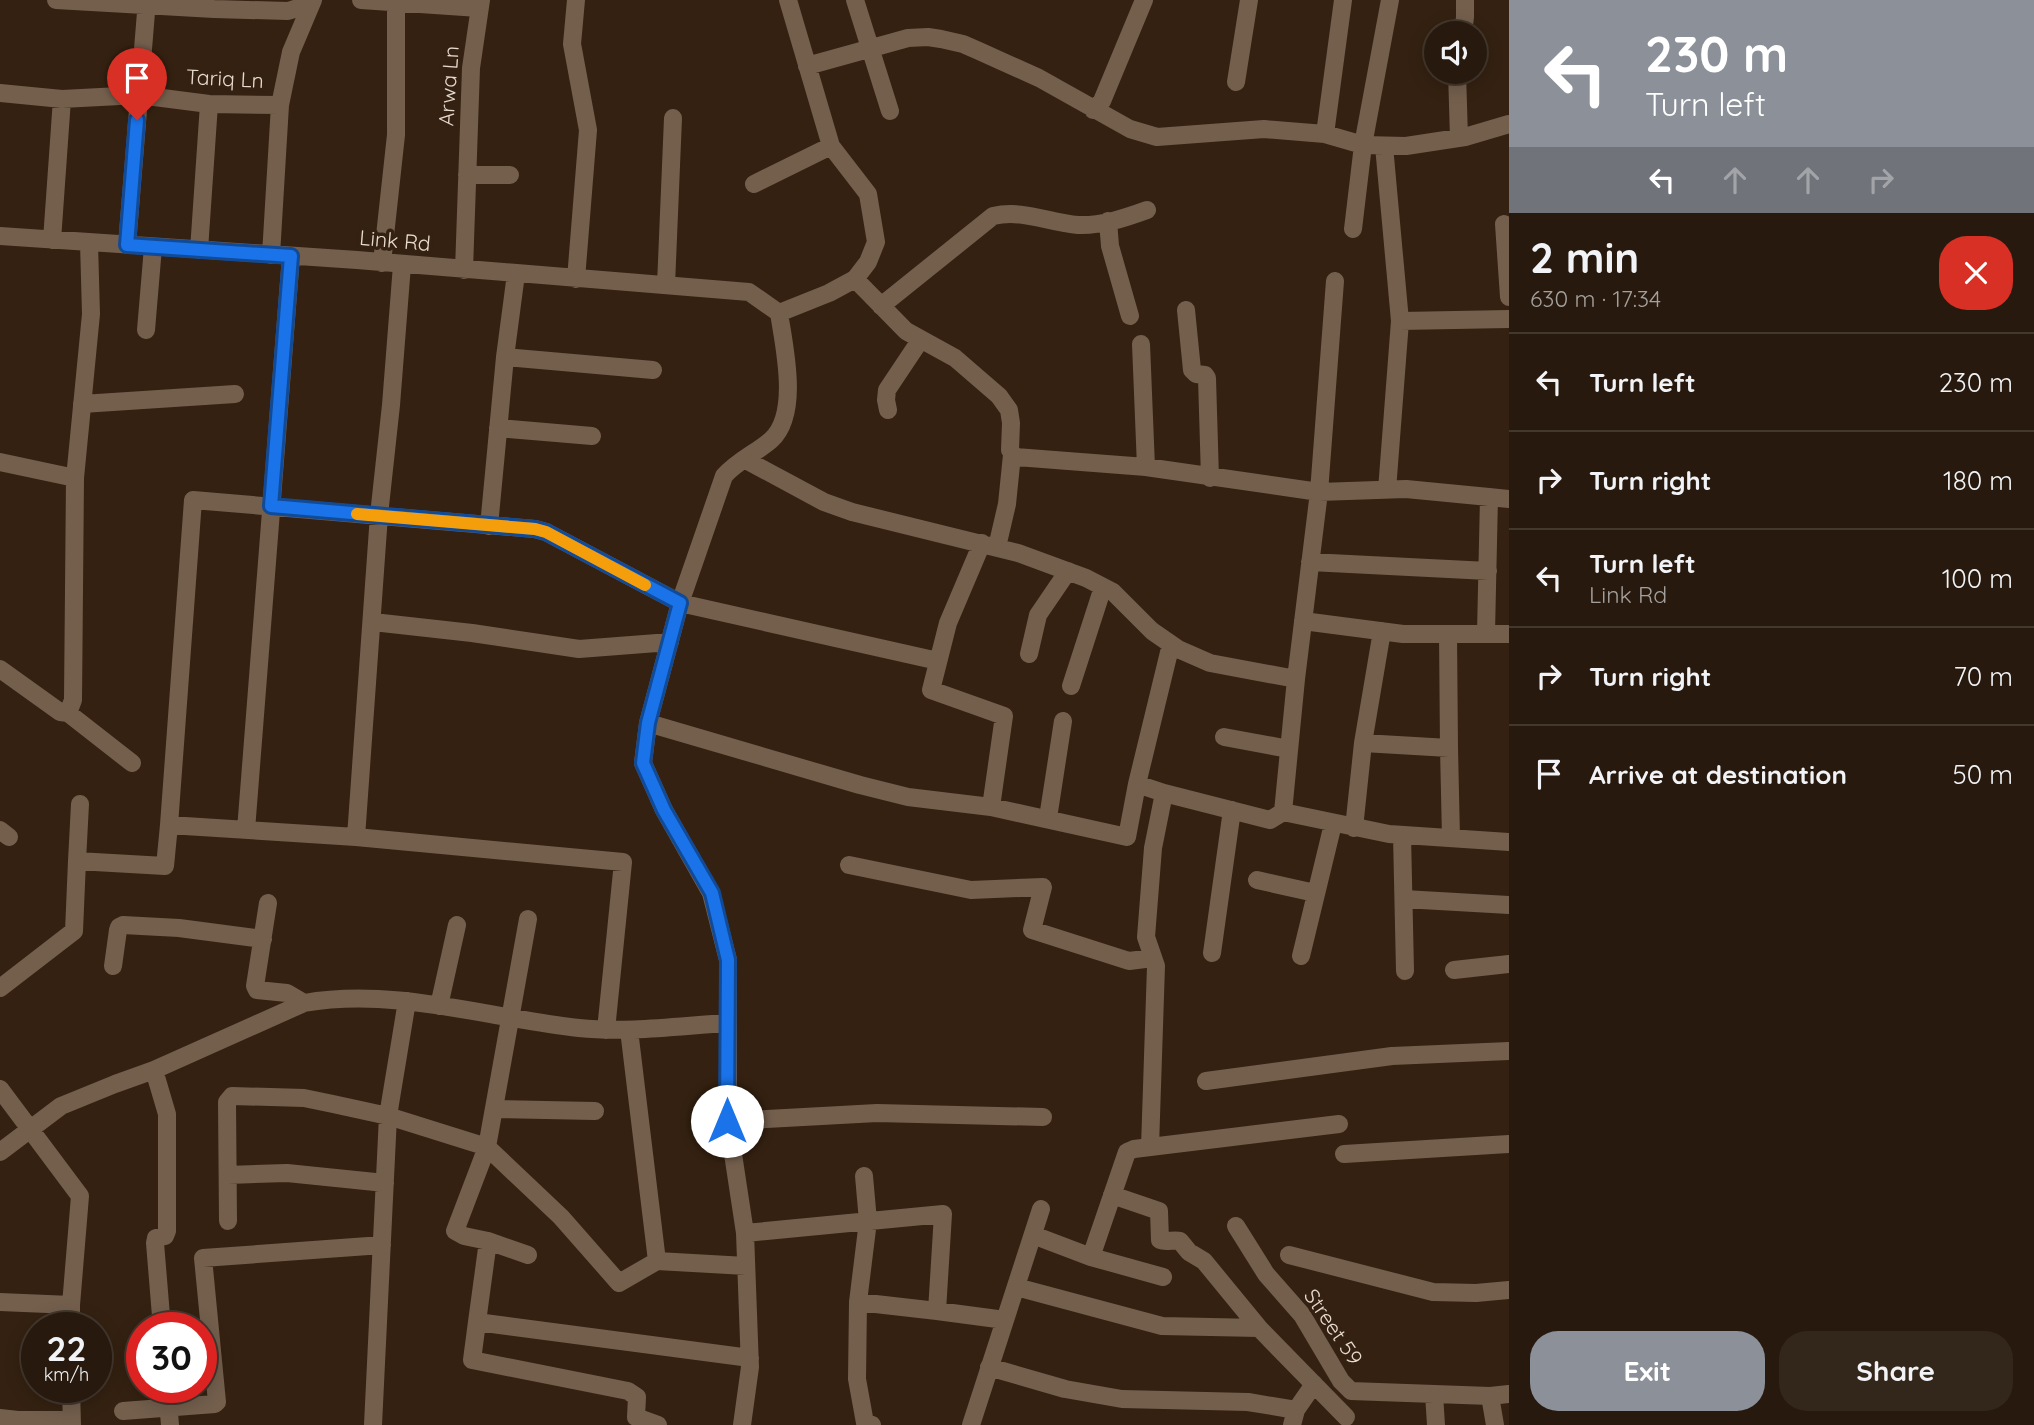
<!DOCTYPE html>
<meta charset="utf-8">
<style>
body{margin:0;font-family:Quicksand,sans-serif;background:#33261b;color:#f1f3f6;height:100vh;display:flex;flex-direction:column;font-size:26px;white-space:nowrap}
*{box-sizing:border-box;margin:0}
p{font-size:23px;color:#a4a09d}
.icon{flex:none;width:38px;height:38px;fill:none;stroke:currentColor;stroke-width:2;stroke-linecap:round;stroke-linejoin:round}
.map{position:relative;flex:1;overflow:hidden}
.drawer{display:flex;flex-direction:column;background:#27190d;width:525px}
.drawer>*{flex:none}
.hud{background:#8c9099;color:#fff;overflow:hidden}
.fabs{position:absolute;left:1424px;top:21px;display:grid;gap:14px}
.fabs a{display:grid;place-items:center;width:63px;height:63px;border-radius:50%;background:#27190d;box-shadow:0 4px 18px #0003,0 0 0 2px #43382e;font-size:35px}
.speed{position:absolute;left:21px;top:1312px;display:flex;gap:14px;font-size:35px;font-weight:700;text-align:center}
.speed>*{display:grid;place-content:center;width:91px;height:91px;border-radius:50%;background:#27190d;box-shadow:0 4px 18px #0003,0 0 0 2px #43382e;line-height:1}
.speed small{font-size:18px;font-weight:400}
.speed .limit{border:10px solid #d22;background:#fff;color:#111}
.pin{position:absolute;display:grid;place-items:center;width:60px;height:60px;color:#fff;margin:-72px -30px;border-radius:50% 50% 50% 0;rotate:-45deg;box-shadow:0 0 7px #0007}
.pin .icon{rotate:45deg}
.me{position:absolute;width:77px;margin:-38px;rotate:0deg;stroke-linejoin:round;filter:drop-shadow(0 0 5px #0008)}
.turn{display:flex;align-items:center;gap:24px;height:147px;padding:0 21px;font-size:32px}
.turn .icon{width:91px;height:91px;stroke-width:2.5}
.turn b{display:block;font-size:49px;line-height:60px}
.lanes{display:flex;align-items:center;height:66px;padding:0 21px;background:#0003;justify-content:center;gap:35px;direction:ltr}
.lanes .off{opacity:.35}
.round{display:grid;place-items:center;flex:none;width:74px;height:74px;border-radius:28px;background:#33261b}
.head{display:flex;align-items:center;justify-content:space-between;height:119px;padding:0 21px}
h1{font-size:42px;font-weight:700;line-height:52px}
.cta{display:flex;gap:14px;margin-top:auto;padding:14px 21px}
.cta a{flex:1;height:80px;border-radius:28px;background:#8c9099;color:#fff;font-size:28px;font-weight:700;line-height:80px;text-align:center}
.cta a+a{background:#33261b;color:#f1f3f6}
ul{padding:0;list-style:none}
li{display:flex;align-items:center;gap:21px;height:98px;padding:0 21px;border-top:2px solid #43382e}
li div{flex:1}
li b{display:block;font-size:26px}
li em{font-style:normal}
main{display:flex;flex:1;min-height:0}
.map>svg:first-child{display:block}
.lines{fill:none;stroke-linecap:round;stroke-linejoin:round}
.minor{stroke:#745f4d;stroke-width:18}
.route-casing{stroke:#114b97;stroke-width:18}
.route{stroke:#1a73e8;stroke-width:12}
.slow{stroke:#f59e0b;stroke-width:12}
.labels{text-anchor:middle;stroke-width:7;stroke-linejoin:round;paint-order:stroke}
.street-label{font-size:21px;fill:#e7dbd0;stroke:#342111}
</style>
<main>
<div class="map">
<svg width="1509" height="1425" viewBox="0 0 1509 1425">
<rect width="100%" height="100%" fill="#342111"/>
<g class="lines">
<path class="minor" d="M 56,0 L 214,9 L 288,11 L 301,7 L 311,0
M 361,0 L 479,8
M 855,0 L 890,111
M 1463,33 L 1465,17 L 1465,0
M 807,66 L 908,38 L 928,37 L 941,39 L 963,44 L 979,51 L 1039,78 L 1130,129 L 1157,137 L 1264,129 L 1325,134 L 1363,145 L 1406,146 L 1465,137 L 1509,124
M 1457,72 L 1459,138
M 1236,82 L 1249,0
M 0,93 L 62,99 L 139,95 L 209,104 L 280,105
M 1093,110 L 1102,101 L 1144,0
M 1325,134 L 1343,0
M 1384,146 L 1400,321
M 467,175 L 510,175
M 754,184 L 831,146
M 1108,221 L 1110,246 L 1130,316
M 1504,224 L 1509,297
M 1353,229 L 1363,145 L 1390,0
M 0,236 L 357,260 L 749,292 L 779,313
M 52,240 L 62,99
M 127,245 L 147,0
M 199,250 L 209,104
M 271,255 L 280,105 L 291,52 L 313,0
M 382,263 L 396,135 L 396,0
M 464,270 L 471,68 L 481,0
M 576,279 L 588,130 L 572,44 L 576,0
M 855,279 L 906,331 L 955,358 L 999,396 L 1009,410 L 1011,423 L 1010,450 L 1015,457 L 1146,467 L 1319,492 L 1406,489 L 1489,497 L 1486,633
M 666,285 L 673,118
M 881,306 L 993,216 C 1023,209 1049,223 1078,225 C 1101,226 1125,218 1147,210
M 1186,310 L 1192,370 L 1196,374 L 1205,375 L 1207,378 L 1210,478
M 146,330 L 153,247
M 1141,344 L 1146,467
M 505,357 L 653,370
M 82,404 L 235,394
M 888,410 L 886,400 L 887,390 L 921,339
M 498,428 L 592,436
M 746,460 L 824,502 L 852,512 L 1018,553 L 1086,578 L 1113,592 L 1152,631 L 1178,649 L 1210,663 L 1296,679
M 0,462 L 75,478
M 1387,490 L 1400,321 L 1509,319
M 1489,497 L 1509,499
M 489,526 L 505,357 L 516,274
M 997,547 L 1007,504 L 1012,455
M 1310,562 L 1488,571
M 1303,621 L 1403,634 L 1509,634
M 373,622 L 472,633 L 579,649 L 670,642
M 1029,654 L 1038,615 L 1068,571
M 0,669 L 60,712 L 68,713 L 132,763
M 1071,686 L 1103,587
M 68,713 L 73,700 L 75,478 L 91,314 L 89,243
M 648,723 L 860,785 L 908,797 L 991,807 L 1004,716 L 931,690 L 948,623 L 982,543
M 1224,737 L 1289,749
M 1363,743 L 1449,748 L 1448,634
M 1449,748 L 1451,838
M 1164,793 L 1270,820 L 1283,812 L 1389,834 L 1509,842
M 80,804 L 77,861 L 165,866 L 169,825
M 991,807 L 1127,837 L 1137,784
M 1283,812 L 1296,679 L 1319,492 L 1335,281
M 1048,818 L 1063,721
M 1354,828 L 1363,743 L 1382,631
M 0,830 L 9,837
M 246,830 L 291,256
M 1402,835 L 1405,971
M 356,837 L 379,515 L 391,405 L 402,265
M 849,865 L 971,890 L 1043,887 L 1032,930 L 1129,961 L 1153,958
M 1257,880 L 1315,893
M 1404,899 L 1509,905
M 268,903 L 255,986 L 257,990 L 287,993 L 304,1003
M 1212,953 L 1232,810
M 1301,956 L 1333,824
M 113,966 L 118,930 L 119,927 L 123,925 L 179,928 L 263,939
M 1454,970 L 1509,964
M 0,988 L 74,931 L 77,861
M 439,1006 L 457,925
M 606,1030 L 623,862 L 356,837 L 169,825 L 193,500 L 535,529 L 546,532 L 680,603 L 938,661
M 154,1070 L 167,1114 L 167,1231 L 165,1236 L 156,1238 L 155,1243 L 162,1328
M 1206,1081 L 1392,1056 L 1509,1051
M 0,1089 L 80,1196 L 71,1305 L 71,1328
M 494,1109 L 595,1111
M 728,1121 L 877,1113 L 1043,1117
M 1150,1147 L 1156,966 L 1146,937 L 1153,848 L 1164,793 L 1137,784 L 1171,644
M 0,1152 L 61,1106 L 115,1084 L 154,1070 L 304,1003 C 395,987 488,1018 579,1028 C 628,1033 678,1026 728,1023
M 1344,1154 L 1509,1144
M 228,1175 L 287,1173 L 385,1183
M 864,1176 L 868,1221 L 858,1302 L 937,1311
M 1112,1195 L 1159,1211 L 1160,1240 C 1167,1243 1173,1239 1180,1241 L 1189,1252 L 1204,1261 L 1259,1328 L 1346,1417
M 228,1221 L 227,1102 L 232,1096 L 304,1098 L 333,1104 L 388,1116 L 487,1147 L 561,1217 L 619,1283 L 657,1261 L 629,1030
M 1236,1226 L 1266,1274 L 1302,1315 L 1341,1381 L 1351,1391 L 1490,1396 L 1509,1394
M 745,1233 L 943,1214 L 937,1311 L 1005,1320
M 1033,1235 L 1091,1257 L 1163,1277
M 488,1241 L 477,1322 L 750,1358
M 528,1255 L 488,1241 L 464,1236 L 455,1231 L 487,1147 L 528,919
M 1289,1255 L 1433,1292 L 1476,1293 L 1509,1290
M 1091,1257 L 1127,1152 L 1134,1149 L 1339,1124
M 657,1261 L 746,1266
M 1016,1287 L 1162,1326 L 1259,1328
M 0,1302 L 71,1305
M 858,1302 L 857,1379 L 865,1423 L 872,1425
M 477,1322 L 472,1360 L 628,1391 L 637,1397 L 636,1417 L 658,1425
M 989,1367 L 1065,1389 L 1122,1399 L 1248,1402 L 1296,1410
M 71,1388 L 72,1425
M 167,1388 L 170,1425
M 1434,1394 L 1436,1425
M 1490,1396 L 1495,1425
M 123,1411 L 215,1404 L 217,1402 L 203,1258 L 382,1245
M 0,1418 L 18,1420 L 71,1420
M 373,1425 L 388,1116 L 407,1001
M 742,1425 L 750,1367 L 745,1233 L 728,1121 L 728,960 L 711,893 L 664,810 L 643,763 L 648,723 L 680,603 L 724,476 C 737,461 756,453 771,440 C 800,414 784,346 779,313 L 829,293 L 855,279 L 868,262 L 876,242 L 868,194 L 831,146 L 788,0
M 971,1425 L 1041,1209
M 1292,1425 L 1296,1410 L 1314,1384"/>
</g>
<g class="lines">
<g class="route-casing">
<path id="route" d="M 137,120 L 127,245 L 291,256 L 271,506 L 535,529 L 546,532 L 680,603 L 648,723 L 643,763 L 664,810 L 712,893 L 728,960 L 727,1121"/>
</g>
<use href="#route" class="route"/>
<path class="slow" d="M 357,514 L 535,529 L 546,532 L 645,585"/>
</g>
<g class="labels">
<g class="street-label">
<text transform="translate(225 79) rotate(3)" y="7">Tariq Ln</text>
<text transform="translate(449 86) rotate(-86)" y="7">Arwa Ln</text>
<text transform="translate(395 241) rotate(5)" y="7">Link Rd</text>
<text transform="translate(1333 1327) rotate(56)" y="7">Street 59</text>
</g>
</g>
</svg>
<div class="fabs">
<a><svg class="icon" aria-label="sound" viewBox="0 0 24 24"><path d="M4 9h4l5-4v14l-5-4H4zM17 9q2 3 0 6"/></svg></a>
</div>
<div class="speed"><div>22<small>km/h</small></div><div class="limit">30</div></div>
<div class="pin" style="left:137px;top:120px;background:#d93025"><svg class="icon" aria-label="arrive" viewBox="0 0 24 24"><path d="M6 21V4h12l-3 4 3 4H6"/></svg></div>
<svg class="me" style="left:727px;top:1121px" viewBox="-20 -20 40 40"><circle r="19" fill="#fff"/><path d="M0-13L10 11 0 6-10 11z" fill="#1a73e8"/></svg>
</div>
<section class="drawer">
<div class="hud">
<div class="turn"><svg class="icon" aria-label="left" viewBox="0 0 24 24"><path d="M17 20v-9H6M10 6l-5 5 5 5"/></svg><div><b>230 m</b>Turn left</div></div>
<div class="lanes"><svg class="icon" aria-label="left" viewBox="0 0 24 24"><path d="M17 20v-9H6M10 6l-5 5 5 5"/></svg><svg class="icon off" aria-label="ahead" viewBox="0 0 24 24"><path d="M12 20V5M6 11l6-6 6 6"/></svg><svg class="icon off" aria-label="ahead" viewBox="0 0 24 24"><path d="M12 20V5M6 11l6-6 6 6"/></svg><svg class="icon off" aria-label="right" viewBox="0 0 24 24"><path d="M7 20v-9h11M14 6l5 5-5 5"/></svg></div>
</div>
<div class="head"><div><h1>2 min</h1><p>630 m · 17:34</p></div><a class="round" style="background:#d93025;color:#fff"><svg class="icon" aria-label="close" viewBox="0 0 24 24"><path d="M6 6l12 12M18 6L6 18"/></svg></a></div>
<ul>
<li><svg class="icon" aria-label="left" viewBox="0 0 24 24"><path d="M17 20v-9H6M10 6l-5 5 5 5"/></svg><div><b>Turn left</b></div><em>230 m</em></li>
<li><svg class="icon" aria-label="right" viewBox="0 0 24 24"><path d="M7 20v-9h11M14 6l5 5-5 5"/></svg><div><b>Turn right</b></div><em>180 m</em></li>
<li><svg class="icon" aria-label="left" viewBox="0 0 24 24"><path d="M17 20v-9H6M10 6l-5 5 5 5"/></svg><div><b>Turn left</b><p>Link Rd</p></div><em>100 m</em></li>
<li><svg class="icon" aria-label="right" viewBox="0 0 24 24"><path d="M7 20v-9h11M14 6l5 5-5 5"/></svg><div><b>Turn right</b></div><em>70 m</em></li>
<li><svg class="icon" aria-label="arrive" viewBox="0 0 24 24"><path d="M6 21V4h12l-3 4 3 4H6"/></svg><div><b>Arrive at destination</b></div><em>50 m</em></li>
</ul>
<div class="cta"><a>Exit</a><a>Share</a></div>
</section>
</main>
